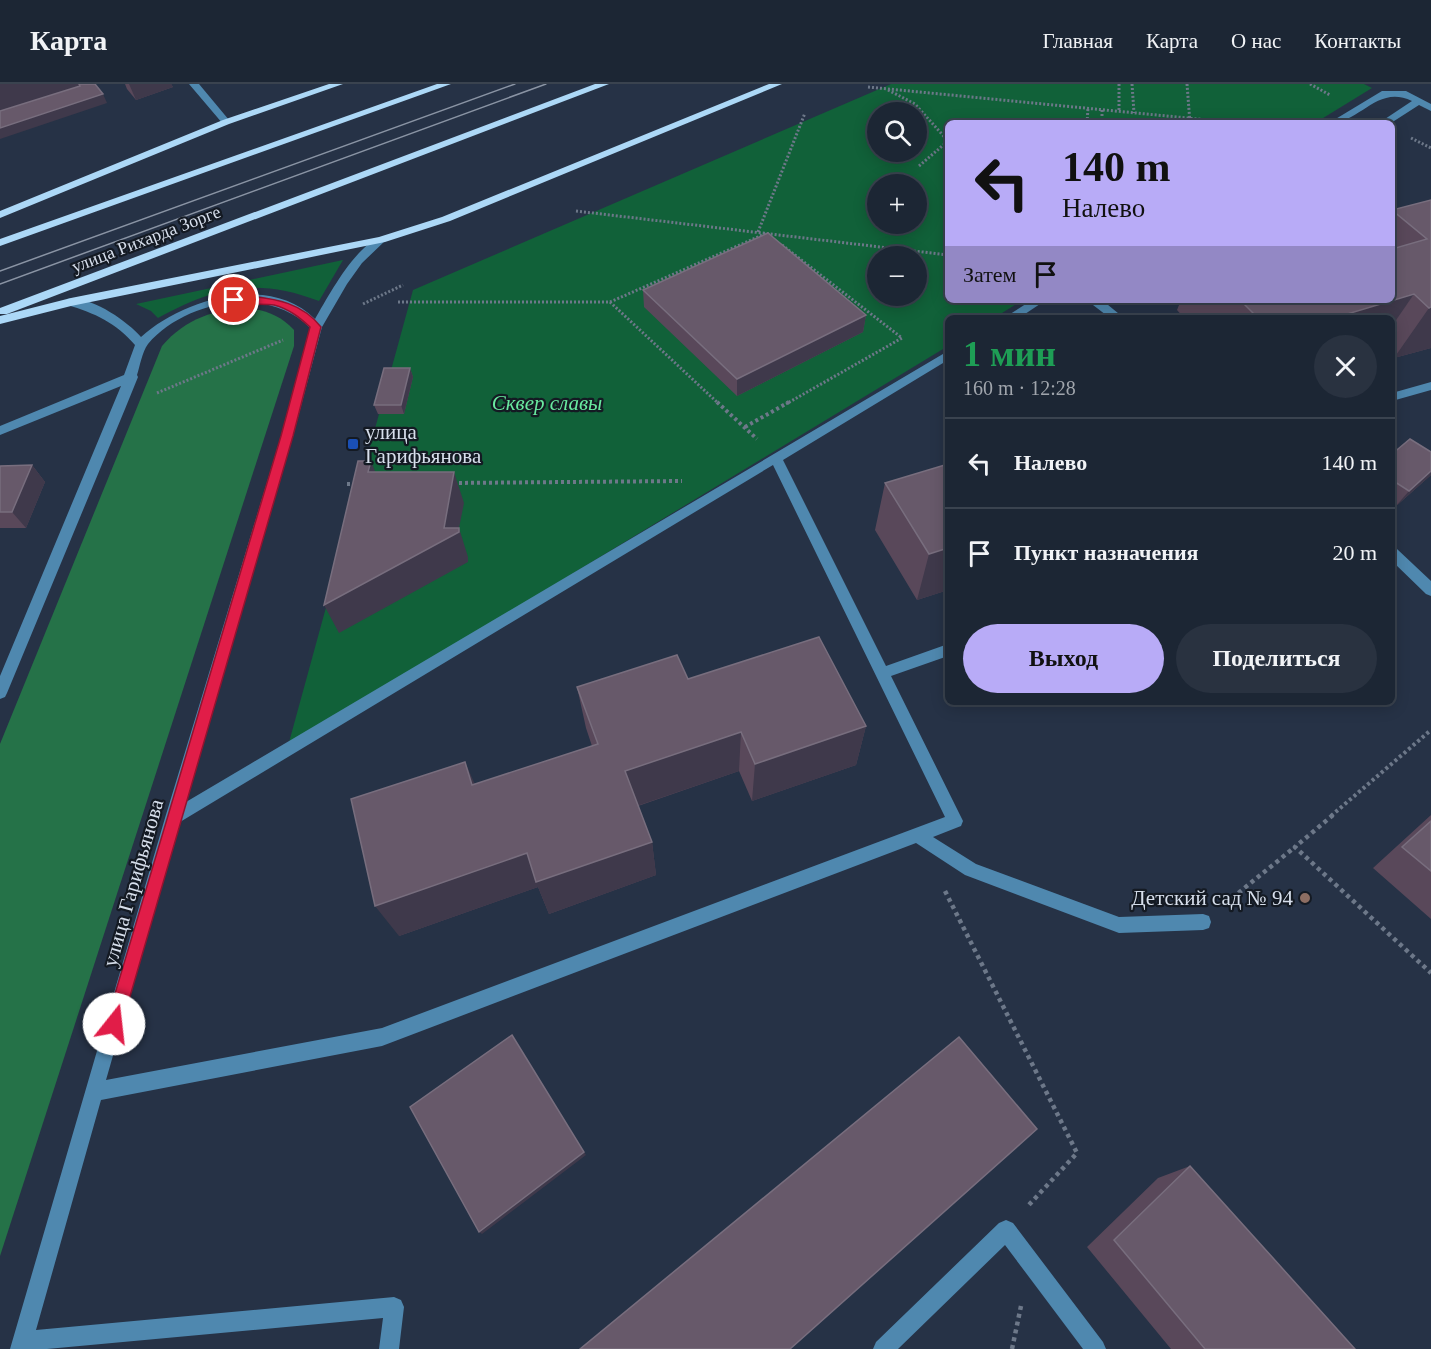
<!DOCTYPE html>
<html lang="ru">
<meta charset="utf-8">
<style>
body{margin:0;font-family:"Times New Roman",serif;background:#293240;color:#f1f3f6;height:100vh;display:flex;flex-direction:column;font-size:22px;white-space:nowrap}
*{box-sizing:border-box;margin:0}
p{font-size:20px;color:#a0a5ac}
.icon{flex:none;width:33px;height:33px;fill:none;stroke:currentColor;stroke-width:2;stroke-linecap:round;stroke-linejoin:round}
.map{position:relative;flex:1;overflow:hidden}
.side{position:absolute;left:945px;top:231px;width:450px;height:390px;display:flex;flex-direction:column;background:#1c2634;border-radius:9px;box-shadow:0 3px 15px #0003,0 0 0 2px #3a434f}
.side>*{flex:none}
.banner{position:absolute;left:945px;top:36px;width:450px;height:183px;border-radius:9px;box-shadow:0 3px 15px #0003,0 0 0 2px #3a434f;background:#b8abf7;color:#111;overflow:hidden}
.controls{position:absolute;left:867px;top:18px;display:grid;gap:12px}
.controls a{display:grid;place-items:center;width:60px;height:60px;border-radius:50%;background:#1c2634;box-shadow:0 3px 15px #0003,0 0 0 2px #3a434f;font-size:30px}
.pin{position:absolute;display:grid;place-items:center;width:51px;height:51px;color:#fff;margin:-26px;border:3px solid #fff;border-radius:50%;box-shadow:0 2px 6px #0007}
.me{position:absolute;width:66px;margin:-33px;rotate:16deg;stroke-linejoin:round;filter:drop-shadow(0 0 4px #0008)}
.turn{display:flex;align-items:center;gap:21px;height:126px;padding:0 18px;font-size:27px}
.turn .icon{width:78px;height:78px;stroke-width:2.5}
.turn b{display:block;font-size:42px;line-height:51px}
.then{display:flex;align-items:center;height:57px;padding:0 18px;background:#0003;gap:12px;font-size:22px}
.round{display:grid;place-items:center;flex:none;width:63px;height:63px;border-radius:32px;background:#293240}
.head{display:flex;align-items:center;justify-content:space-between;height:102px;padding:0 18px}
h1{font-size:36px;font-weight:600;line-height:45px;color:#1e9e55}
.primary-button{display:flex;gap:12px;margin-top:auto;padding:12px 18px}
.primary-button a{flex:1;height:69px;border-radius:36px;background:#b8abf7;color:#111;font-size:24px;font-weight:600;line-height:69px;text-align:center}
.primary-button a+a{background:#293240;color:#f1f3f6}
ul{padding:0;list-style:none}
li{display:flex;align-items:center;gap:18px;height:90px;padding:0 18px;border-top:2px solid #3a434f}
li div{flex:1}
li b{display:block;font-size:22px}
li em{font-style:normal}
header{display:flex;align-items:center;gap:36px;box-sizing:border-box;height:84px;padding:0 30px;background:#1c2634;border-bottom:2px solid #3a434f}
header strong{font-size:28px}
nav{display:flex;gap:33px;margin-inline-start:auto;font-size:21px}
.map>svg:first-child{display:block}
.green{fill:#116139;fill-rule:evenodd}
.forest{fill:#257248}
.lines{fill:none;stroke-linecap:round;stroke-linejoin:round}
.path-far2{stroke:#6d7889;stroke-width:3;stroke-dasharray:2 2;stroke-linecap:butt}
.path-far1{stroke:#6d7889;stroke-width:4;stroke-dasharray:3 3;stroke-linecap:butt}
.path{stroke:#6d7889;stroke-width:4.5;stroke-dasharray:4 4;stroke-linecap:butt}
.minor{fill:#4f88af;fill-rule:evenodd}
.major{fill:#acd8f7;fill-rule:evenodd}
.tram{stroke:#8a94a4;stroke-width:1.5}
.wall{fill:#59485a}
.shaded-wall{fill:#3f394b}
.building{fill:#67596a;stroke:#786e7e;stroke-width:1.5}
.route{fill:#e11d48;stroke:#92132f;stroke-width:1.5}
.transit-dot{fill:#1a4fb4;stroke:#141a23;stroke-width:2}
.education-dot{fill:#8d6e63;stroke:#141a23;stroke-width:2}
.labels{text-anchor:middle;stroke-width:4.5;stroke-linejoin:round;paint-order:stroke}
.far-street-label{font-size:18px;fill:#d7dfec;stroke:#141a23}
.park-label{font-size:21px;font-style:italic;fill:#69eaa0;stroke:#141a23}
.poi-label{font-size:21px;fill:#d7dfec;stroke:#141a23;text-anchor:start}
.street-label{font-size:21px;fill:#d7dfec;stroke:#141a23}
</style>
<header>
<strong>Карта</strong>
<nav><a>Главная</a><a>Карта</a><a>О нас</a><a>Контакты</a></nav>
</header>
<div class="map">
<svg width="1431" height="1265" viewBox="0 0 1431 1265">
<rect width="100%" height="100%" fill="#263246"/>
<path class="green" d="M 891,0 L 1364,0 L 1372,4 L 1315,39 L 948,39 L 948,216 L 1023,216 L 994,234 L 948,234 L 948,262 L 288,662 L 413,206 ZM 878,28 L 916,28 L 916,68 L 878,68 ZM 878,100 L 916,100 L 916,140 L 878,140 ZM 878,172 L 916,172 L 916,212 L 878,212 Z
M 343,176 L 319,217 C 257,193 214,203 158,234 L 151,227 L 136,220 Z"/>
<path class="forest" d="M 251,224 C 270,228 281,232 294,246 L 294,262 L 0,1172 L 0,660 L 162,262 C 186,234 215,225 251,224 Z"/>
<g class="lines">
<path class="path-far2" d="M 1119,0 L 1119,27
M 1132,0 L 1134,29
M 1187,0 L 1190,39
M 1310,0 L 1330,11
M 868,3 L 1239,39
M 888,6 L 915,20 L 948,57
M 1102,26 L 1102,39
M 1087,39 L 1088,24
M 1411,54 L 1431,64
M 919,82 L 948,57
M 576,127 L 948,171
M 758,148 L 805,29
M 782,161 L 902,254 L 786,320
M 398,218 L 610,218 L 719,320
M 610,218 L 767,149 L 771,153
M 363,220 L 403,201
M 157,309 L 283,256"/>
<path class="path-far1" d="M 717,318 L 757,355
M 745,343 L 789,318
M 453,399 L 682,397
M 347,400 L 358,400
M 1331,732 L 1431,646"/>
<path class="path" d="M 1333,731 L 1295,763 L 1431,889
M 945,807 L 1077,1069 L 1027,1123
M 1226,819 L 1295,763
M 1012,1265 L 1021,1222"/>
<path class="minor" d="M 189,0 L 199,0 L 229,36 L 229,40 L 223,40 Z
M 1382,7 L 1406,7 L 1431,20 L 1431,27 L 1419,21 L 1391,39 L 1379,39 L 1412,17 C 1377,0 1361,39 1329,39 Z
M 381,153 L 386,156 L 362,179 L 347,200 L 322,243 L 293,352 L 186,718 L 948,267 L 948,276 L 783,376 L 886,582 L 948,560 L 948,572 L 891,592 L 963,737 L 961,742 L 933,753 L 976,780 L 1119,833 L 1203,830 L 1209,832 L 1211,838 L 1209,844 L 1203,846 L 1119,849 L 965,791 L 916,759 L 382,962 L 101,1016 L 36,1246 L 394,1213 L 401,1216 L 404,1223 L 399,1265 L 379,1265 L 383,1234 L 47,1265 L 10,1265 L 165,734 L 281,352 L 310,244 C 268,200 184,217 148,260 C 142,268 140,282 137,291 L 138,293 L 125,325 L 7,609 L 5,613 L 0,615 L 0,592 L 121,302 L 0,351 L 0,342 L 124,291 L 135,261 C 116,239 95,229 67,221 L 67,215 C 90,211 127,237 141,253 C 183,215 269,189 315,235 C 329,211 355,162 381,153 ZM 773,381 L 945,733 L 382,944 L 106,996 L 180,738 Z
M 1032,216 L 1046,216 L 1019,234 L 1004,234 Z
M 1093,216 L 1102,216 L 1124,234 L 1110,234 L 1093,221 Z
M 1431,298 L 1431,306 L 1392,317 L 1392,309 Z
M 1392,464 L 1397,465 L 1431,497 L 1431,512 L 1426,510 L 1392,477 Z
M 1006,1136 L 1013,1139 L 1103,1258 L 1106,1265 L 1083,1265 L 1005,1161 L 898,1265 L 873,1265 L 876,1258 L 999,1139 Z"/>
<path class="major" d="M 329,0 L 343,0 L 229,40 L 0,134 L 0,127 L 223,36 Z
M 437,0 L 451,0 L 0,162 L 0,155 Z
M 595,0 L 609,0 L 7,230 L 0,230 L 0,224 Z
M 769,0 L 782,0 L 450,137 L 385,158 L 71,222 L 0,240 L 0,232 L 71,214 L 379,153 L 442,133 Z"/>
<path class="tram" d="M 0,187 L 515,0
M 0,200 L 546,0"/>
</g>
<path class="wall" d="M 125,0 L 171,0 L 173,3 L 136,16 L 127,5 Z
M 1431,116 L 1431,264 L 1394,274 L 1392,272 L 1392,234 L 1184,234 L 1177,226 L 1181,216 L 1392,216 L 1392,127 Z
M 643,206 L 866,231 L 863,248 L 737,312 L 644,223 Z
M 410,284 L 413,293 L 404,330 L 378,330 L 374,321 Z
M 1392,370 L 1431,391 L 1395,423 L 1392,421 Z
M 948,380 L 948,506 L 917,516 L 875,446 L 885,399 Z
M 32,381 L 45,398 L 26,444 L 0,444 L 0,382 Z
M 688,595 L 866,642 L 856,681 L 752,717 L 739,687 L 638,722 L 652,758 L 656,791 L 549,830 L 538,803 L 399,852 L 475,700 L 592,662 L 586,644 L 577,603 Z
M 1431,731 L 1431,835 L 1373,784 Z
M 1190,1082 L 1355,1265 L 1171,1265 L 1087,1163 L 1158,1094 Z"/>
<path class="shaded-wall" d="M 0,0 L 79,0 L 84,11 L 0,38 Z
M 129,0 L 171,0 L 173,3 L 136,16 Z
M 103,10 L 107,19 L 0,55 L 0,44 Z
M 1414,210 L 1392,242 L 1392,234 L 1334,234 Z
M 1431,223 L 1431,264 L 1394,274 L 1429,224 Z
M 866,231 L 863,248 L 737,312 L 737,295 Z
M 410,284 L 413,293 L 404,330 L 401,321 Z
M 371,377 L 383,408 L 368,388 Z
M 32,381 L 45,398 L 26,444 L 12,428 Z
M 1431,387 L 1431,391 L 1395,423 L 1409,407 Z
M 454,388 L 464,419 L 459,444 L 468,473 L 468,478 L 339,549 L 324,521 L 444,444 Z
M 948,464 L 948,506 L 917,516 L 929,470 Z
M 866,642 L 856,681 L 752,717 L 755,680 Z
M 741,648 L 739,687 L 631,724 L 625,687 Z
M 465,678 L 482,716 L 472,701 Z
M 652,758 L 656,791 L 549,830 L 538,803 L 399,852 L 375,822 L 527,769 Z
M 512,951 L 586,1071 L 482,1150 L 479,1148 Z"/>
<path class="building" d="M 79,0 L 95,0 L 103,10 L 0,44 L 0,27 L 80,2 Z
M 1431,116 L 1431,223 L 1429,224 L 1414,210 L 1334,234 L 1258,234 L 1240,216 L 1392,216 L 1392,165 L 1427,155 L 1392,126 Z
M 768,149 L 866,231 L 737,295 L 643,206 Z
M 384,284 L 410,284 L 401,321 L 374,321 Z
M 1410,355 L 1431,368 L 1431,387 L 1409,407 L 1392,396 L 1392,370 Z
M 358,377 L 371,377 L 368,388 L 454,388 L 444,444 L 459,444 L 459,448 L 324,521 Z
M 948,380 L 948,464 L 929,470 L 885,399 Z
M 32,381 L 12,428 L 0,428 L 0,382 Z
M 819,553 L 866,642 L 755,680 L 741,648 L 625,687 L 652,758 L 536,798 L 527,769 L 375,822 L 351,715 L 465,678 L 472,701 L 598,660 L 577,603 L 677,571 L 688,595 Z
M 1431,737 L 1431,787 L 1402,763 Z
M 512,951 L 584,1068 L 479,1148 L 410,1023 Z
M 959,953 L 1037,1045 L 790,1265 L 580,1265 Z
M 1190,1082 L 1355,1265 L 1205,1265 L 1114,1156 Z"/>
<path class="route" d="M 249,212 C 277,215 302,219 321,243 L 293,352 L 122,940 L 119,945 L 114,948 L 108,945 L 106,940 L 281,352 L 310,243 C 299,233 289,225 274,221 C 263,219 235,222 228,216 L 234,213 Z"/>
<rect class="transit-dot" x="347" y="354" width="12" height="12" rx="3"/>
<circle class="education-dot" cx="1305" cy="814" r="6"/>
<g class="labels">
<g class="far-street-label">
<text transform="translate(146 155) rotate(-21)" y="6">улица Рихарда Зорге</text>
</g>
<g class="park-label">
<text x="547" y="326">Сквер славы</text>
</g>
<g class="poi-label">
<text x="365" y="355">улица<tspan x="365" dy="24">Гарифьянова</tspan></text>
<text x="1293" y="821" text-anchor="end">Детский сад № 94</text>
</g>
<g class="street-label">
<text transform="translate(133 799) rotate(-74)" y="7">улица Гарифьянова</text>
</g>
</g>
</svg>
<div class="controls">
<a><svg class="icon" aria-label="search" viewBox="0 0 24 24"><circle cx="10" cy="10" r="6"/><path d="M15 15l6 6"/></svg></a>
<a>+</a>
<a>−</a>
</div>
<div class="pin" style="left:234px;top:216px;background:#d93025"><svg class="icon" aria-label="arrive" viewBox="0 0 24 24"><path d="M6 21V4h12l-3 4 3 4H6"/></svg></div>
<svg class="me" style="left:114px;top:940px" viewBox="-20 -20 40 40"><circle r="19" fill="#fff"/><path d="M0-13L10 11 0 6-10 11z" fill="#e11d48"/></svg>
<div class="banner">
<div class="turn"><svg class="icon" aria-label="left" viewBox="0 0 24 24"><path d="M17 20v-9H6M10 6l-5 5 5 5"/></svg><div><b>140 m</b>Налево</div></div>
<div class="then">Затем<svg class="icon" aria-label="arrive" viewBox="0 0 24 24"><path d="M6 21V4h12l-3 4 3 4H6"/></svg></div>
</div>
<section class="side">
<div class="head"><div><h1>1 мин</h1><p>160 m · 12:28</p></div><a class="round"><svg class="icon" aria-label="close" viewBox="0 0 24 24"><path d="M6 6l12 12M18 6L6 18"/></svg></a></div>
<ul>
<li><svg class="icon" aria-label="left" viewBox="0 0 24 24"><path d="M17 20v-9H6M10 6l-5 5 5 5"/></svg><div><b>Налево</b></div><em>140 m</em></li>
<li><svg class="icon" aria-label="arrive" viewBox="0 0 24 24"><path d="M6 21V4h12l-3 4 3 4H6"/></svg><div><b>Пункт назначения</b></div><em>20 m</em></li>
</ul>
<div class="primary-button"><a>Выход</a><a>Поделиться</a></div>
</section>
</div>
